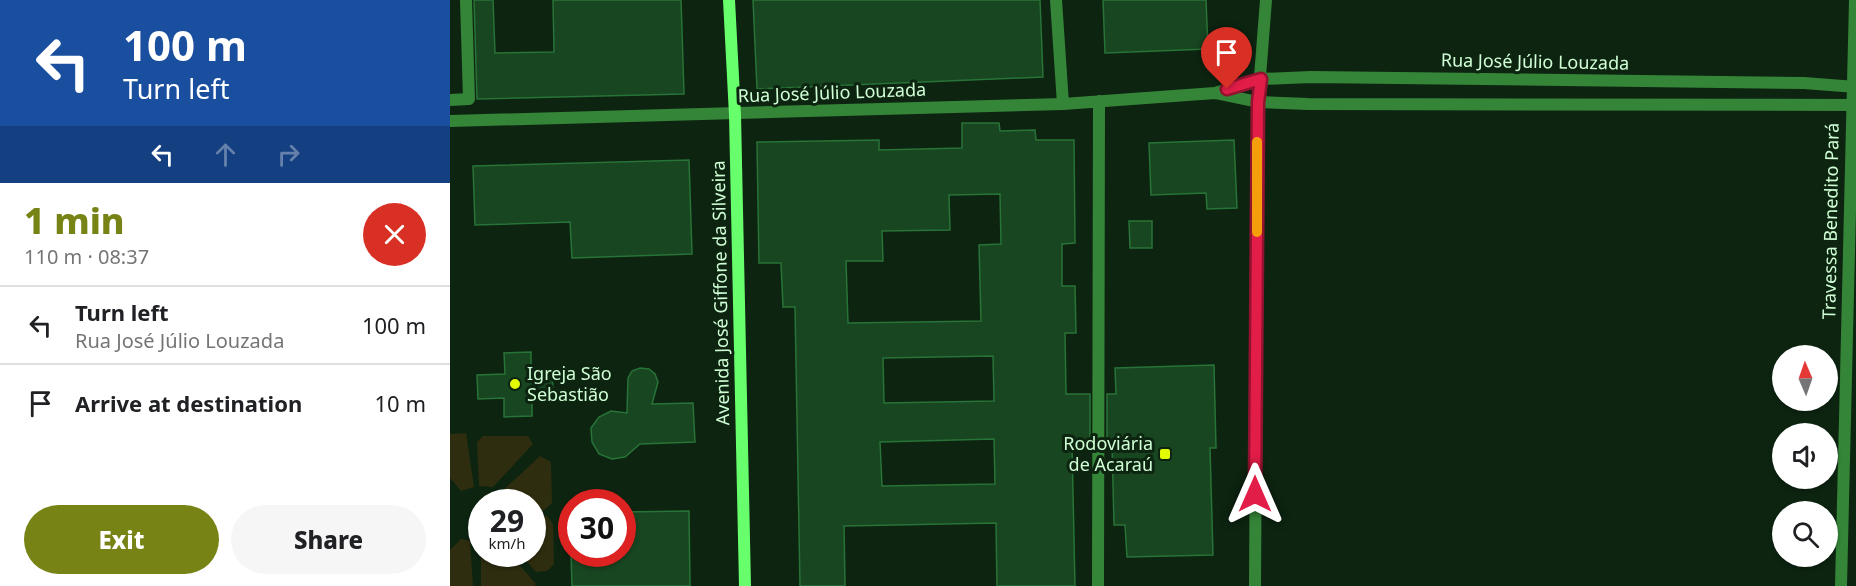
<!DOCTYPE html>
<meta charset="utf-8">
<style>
body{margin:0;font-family:"Noto Sans",sans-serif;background:#f6f6f6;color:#202124;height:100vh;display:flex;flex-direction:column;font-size:22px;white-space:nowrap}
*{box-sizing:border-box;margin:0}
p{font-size:20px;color:#757577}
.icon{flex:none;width:33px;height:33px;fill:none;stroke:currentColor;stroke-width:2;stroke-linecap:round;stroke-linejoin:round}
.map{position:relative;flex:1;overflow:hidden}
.sheet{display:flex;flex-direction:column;background:#fff;width:450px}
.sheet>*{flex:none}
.top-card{background:#1a4fa0;color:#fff;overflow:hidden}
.needle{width:39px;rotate:358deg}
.fabs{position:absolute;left:1322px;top:345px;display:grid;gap:12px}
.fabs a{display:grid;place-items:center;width:66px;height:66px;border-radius:50%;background:#fff;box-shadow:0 2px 4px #0004;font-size:30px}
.speed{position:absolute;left:18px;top:489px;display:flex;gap:12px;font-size:30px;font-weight:700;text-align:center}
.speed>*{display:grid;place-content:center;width:78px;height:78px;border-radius:50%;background:#fff;box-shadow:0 2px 4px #0004;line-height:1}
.speed small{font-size:15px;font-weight:400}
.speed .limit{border:9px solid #d22;background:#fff;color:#111}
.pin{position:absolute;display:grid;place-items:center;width:51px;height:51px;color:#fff;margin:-62px -26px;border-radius:50% 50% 50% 0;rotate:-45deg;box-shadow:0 0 6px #0007}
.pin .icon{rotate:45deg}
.me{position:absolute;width:66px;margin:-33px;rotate:0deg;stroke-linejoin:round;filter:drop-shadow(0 0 4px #0008)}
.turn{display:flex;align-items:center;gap:21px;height:126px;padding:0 24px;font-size:27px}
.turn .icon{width:78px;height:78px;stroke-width:2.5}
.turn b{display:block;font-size:42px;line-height:51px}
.lanes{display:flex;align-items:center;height:57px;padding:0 24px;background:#0003;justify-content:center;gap:30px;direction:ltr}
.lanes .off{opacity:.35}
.round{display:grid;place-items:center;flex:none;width:63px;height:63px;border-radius:32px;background:#f6f6f6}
.headline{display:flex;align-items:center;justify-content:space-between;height:102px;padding:0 24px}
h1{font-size:36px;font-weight:800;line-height:45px;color:#778314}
.action{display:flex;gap:12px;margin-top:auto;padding:12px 24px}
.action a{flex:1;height:69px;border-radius:36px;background:#778314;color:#fff;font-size:24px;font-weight:800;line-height:69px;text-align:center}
.action a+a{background:#f6f6f6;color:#202124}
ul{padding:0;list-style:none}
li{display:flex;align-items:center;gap:18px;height:78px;padding:0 24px;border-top:2px solid #e0e0e0}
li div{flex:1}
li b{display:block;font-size:22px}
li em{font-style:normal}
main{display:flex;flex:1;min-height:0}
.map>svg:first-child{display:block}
.green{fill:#2e2d0f}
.building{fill:#184621;stroke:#287337;stroke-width:1.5;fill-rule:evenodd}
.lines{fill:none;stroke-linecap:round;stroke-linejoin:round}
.street{stroke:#358538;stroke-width:12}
.secondary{stroke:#67ff6b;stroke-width:12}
.route-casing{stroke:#92132f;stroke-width:15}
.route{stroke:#e11d48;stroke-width:10}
.slow{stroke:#f59e0b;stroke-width:10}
.poi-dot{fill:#e1fb00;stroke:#0d2411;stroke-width:2}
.labels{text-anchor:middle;stroke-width:6;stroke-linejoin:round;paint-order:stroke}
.street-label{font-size:18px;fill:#d0ffd5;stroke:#0d2411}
.poi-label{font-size:18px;fill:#d0ffd5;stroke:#0d2411;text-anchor:start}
</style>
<main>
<section class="sheet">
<div class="top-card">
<div class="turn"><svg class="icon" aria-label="left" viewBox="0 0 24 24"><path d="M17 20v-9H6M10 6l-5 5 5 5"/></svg><div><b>100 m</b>Turn left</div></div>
<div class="lanes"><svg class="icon" aria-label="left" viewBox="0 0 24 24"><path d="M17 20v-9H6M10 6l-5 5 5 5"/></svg><svg class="icon off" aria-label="ahead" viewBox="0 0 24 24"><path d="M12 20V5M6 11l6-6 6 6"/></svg><svg class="icon off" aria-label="right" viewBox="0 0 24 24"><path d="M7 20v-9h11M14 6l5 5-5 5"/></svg></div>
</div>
<div class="headline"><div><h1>1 min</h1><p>110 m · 08:37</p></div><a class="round" style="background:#d93025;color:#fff"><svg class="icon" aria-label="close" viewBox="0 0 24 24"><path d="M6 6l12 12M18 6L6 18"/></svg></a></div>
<ul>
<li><svg class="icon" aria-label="left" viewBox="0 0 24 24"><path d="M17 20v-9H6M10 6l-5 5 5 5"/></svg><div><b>Turn left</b><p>Rua José Júlio Louzada</p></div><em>100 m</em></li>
<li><svg class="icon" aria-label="arrive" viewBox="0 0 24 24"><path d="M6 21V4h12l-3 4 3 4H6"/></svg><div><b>Arrive at destination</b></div><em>10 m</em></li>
</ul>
<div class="action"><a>Exit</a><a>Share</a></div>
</section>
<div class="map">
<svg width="1406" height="586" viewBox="0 0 1406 586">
<rect width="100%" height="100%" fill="#0d2411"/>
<path class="green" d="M 16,433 L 24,487 L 11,491 L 0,478 L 0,434 Z
M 33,436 L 78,436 L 83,444 L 43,487 L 29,486 L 27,442 Z
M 90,456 L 101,462 L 102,503 L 93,511 L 83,510 L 82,502 L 52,502 L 49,494 Z
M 97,516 L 103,524 L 104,564 L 97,571 L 86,572 L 70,554 L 82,554 L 83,517 Z
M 31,538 L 32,554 L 60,554 L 86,584 L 84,586 L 31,586 Z
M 11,539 L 20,541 L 23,586 L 0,586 L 0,550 Z"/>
<path class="building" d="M 24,0 L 43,0 L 45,53 L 104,52 L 103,0 L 231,0 L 234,94 L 27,99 Z
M 303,0 L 590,0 L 593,77 L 307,89 Z
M 653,0 L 756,0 L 758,49 L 655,53 Z
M 512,123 L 549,123 L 550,131 L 585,130 L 586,140 L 624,140 L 625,243 L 612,244 L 612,286 L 625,286 L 626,333 L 615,333 L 616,394 L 640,394 L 640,445 L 622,446 L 625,586 L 547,586 L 546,523 L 394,526 L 395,586 L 350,586 L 345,307 L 333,307 L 331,263 L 309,263 L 307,142 L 429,140 L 429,150 L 512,148 ZM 550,194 L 551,244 L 529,245 L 531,321 L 398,323 L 396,261 L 433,261 L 432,231 L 500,230 L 499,195 ZM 543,356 L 544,401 L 434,403 L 433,358 ZM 544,439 L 545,484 L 432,486 L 430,442 Z
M 784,140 L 787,208 L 757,209 L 756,193 L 701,195 L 699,143 Z
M 239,160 L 242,254 L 122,258 L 120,222 L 25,225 L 23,166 Z
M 679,221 L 702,221 L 702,248 L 680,248 Z
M 81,352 L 81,372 L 102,371 L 103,392 L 82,393 L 82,416 L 54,417 L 54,398 L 28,399 L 27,375 L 55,374 L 54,353 Z
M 764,365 L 766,448 L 760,448 L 763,555 L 677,557 L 675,525 L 664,525 L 662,444 L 657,445 L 657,394 L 666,394 L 665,368 Z
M 190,368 L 199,369 L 205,374 L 208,382 L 202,404 L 243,403 L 245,442 L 190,444 L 175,457 L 162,459 L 149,454 L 142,442 L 141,428 L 149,417 L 161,411 L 177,413 L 178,378 L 182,371 Z
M 239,511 L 240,586 L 122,586 L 121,554 L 172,554 L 172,512 Z"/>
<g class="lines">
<path class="street" d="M 606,0 L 613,104
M 765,93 L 808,102 L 858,104 L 1406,105
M 0,100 L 19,99 L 16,0
M 0,121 L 613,104 L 765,93 L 811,79 L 861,77 L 1354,83 L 1406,87
M 648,586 L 649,101
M 805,586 L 808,102 L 816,0
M 1391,586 L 1405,0"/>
<path class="secondary" d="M 279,0 L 285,115 L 295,586"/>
</g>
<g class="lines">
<g class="route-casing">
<path id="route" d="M 777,89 L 811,79 L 808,102 L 805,494"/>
</g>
<use href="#route" class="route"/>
<path class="slow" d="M 807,232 L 807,142"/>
</g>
<g class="poi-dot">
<circle cx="65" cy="384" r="6"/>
<rect x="709" y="448" width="12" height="12" rx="3"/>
</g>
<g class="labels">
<g class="street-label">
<text transform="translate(1085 62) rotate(1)" y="6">Rua José Júlio Louzada</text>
<text transform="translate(382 93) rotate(-2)" y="6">Rua José Júlio Louzada</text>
<text transform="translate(1381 221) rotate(-89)" y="6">Travessa Benedito Pará</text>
<text transform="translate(271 293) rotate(-91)" y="6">Avenida José Giffone da Silveira</text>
</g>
<g class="poi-label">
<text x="77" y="380">Igreja São<tspan x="77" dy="21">Sebastião</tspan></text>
<text x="703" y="450" text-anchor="end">Rodoviária<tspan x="703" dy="21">de Acaraú</tspan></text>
</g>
</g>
</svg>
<div class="fabs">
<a><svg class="needle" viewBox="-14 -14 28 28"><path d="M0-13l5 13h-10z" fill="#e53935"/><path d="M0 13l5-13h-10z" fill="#757577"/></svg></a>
<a><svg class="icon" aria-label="sound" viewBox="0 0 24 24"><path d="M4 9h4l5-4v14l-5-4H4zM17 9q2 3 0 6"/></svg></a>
<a><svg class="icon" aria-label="search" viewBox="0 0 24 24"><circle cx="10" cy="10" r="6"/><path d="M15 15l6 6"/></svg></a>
</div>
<div class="speed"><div>29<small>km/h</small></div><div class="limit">30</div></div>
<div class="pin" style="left:777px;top:89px;background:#d93025"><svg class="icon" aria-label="arrive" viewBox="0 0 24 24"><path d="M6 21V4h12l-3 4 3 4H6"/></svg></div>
<svg class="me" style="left:805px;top:494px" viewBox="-20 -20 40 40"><path d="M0-17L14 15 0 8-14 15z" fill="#e11d48" stroke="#fff" stroke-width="4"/></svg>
</div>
</main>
